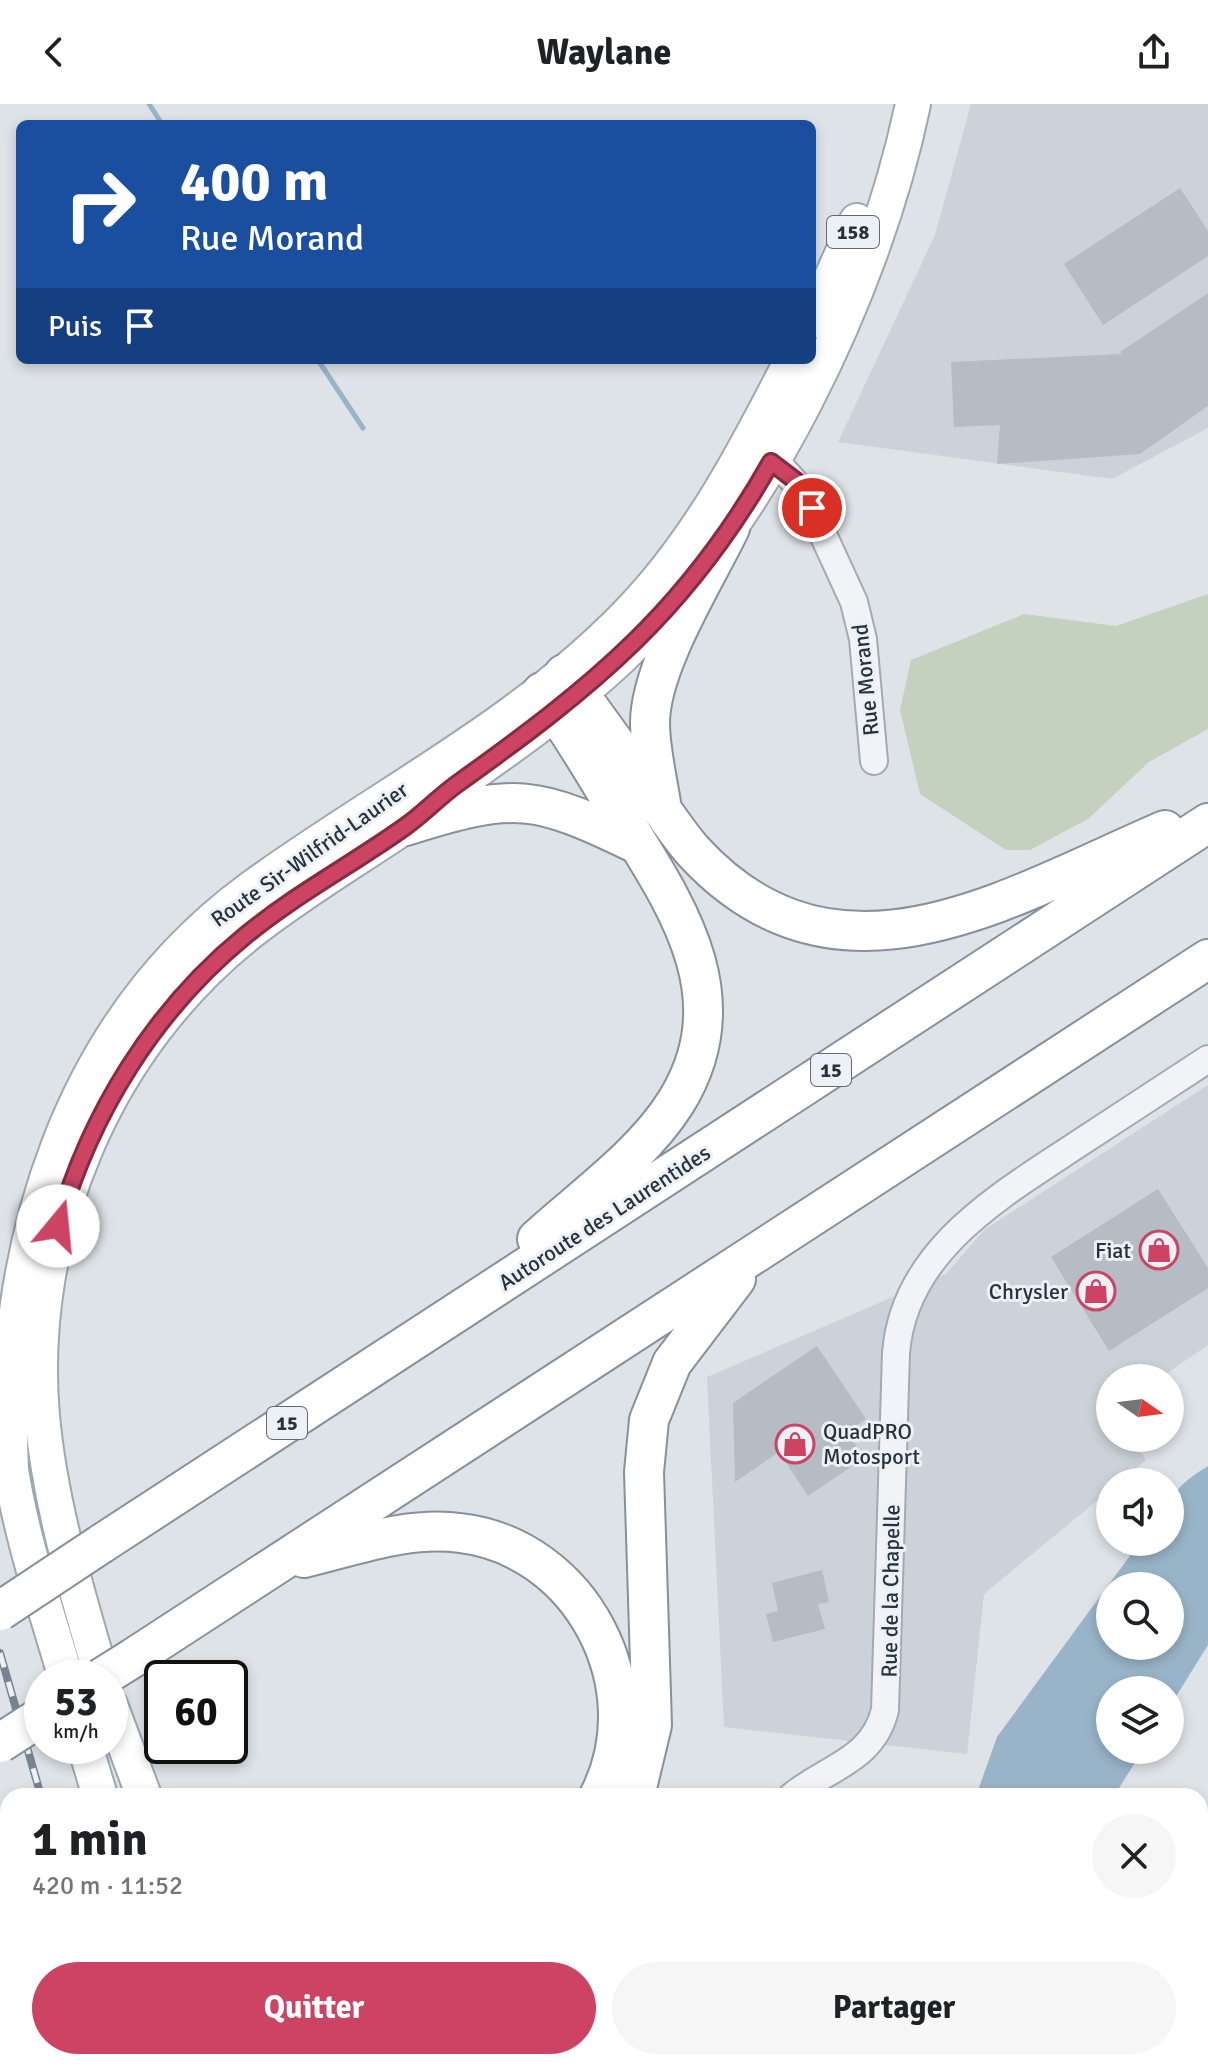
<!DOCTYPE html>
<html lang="fr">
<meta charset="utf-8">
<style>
body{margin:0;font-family:Signika,sans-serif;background:#f6f6f6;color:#202124;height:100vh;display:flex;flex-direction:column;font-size:30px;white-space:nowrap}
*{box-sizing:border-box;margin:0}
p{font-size:26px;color:#757577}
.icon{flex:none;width:44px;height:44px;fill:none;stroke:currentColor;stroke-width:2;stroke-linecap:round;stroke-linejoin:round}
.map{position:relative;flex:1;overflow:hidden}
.sheet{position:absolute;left:0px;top:1684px;width:1208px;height:282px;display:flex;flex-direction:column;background:#fff;border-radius:24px 24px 0 0;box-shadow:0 4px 12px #0003}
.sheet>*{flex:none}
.top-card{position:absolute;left:16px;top:16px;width:800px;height:244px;border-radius:12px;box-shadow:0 4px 12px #0003;background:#1a4fa0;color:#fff;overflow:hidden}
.needle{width:52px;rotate:104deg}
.tools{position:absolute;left:1096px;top:1260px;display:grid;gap:16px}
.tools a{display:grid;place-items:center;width:88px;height:88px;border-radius:50%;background:#fff;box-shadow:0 4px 12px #0003;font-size:40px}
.speed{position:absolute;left:24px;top:1556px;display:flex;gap:16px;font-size:40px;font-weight:700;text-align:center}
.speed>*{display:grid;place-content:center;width:104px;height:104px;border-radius:50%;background:#fff;box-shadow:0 4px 12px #0003;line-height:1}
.speed small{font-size:20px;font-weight:400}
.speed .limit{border:4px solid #111;border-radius:12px;background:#fff;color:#111}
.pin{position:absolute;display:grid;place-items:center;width:68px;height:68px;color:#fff;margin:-34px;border:4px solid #fff;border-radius:50%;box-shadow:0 2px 8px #0007}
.me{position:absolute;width:88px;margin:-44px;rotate:17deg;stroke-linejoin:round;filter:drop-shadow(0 0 6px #0008)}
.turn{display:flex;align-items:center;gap:28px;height:168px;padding:0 32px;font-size:36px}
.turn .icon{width:104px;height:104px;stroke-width:2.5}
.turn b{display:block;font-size:56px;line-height:68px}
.then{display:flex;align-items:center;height:76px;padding:0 32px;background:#0003;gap:16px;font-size:30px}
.round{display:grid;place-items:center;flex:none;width:84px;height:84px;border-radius:42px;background:#f6f6f6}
.summary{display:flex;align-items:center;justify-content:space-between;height:136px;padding:0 32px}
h1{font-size:48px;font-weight:700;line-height:60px}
.primary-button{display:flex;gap:16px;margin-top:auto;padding:16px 32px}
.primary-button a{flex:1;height:92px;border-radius:48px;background:#cc4364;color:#fff;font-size:32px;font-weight:700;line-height:92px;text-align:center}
.primary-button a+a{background:#f6f6f6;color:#202124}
header{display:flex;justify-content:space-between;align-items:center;height:104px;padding:0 32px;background:#fff;font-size:36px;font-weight:700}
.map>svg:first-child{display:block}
.built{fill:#ccd2d9}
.green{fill:#c5d1bf}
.water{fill:#99b4c8;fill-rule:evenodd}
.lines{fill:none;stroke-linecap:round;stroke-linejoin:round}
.stream{stroke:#99b4c8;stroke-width:5}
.building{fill:#b5bcc4}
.minor-casing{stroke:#a3aab1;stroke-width:30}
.major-casing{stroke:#9da8b3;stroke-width:38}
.highway-casing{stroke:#86919e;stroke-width:42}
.minor{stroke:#f1f3f6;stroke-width:26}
.major{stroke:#fff;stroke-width:34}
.highway{stroke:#fff;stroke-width:38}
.rail-casing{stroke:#788391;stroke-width:8}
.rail{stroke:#edf1f5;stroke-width:5;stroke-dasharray:15;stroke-linecap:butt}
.highway-bridge-casing{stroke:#86919e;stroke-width:42;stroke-linecap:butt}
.highway-bridge{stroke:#fff;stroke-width:38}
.route-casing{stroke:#852c41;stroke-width:20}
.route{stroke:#cc4364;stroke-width:14}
.labels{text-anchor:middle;stroke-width:6;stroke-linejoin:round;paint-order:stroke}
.shield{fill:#edf1f5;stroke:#626b75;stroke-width:2}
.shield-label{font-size:20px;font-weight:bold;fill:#27323e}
.street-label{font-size:22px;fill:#27323e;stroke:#edf1f5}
.poi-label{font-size:22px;fill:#27323e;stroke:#edf1f5;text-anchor:end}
</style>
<header><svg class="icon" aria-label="back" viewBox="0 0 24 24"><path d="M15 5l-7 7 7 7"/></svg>Waylane<svg class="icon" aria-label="share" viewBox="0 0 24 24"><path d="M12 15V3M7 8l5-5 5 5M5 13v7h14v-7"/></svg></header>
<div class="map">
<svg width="1208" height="1965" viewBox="0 0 1208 1965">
<rect width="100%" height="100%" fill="#dee3e7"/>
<path class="built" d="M 971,0 L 1208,0 L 1208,324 L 1112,375 L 838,338 L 935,131 Z
M 1208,981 L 1208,1241 L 1160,1274 L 1110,1274 L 1110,1334 L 1131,1334 L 1146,1356 L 1120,1378 L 1110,1378 L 1110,1386 L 984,1490 L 967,1650 L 724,1623 L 707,1273 L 946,1170 L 984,1126 Z
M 8,1799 L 8,1958 L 79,1958 L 81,1965 L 0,1965 L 0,1803 Z"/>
<path class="green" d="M 1208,490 L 1208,625 L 1149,658 L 1088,715 L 1030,746 L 1006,746 L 920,690 L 900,606 L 911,556 L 1024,510 L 1116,522 Z"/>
<path class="water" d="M 1208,1362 L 1208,1541 L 1170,1602 L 1170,1586 L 1110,1586 L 1110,1646 L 1143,1646 L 1114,1692 L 976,1692 L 997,1633 L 1140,1438 L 1170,1438 C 1170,1393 1168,1387 1208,1362 ZM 1110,1482 L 1170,1482 L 1170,1542 L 1110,1542 Z"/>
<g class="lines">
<path class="stream" d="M 149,0 L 162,20
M 318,256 L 363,324"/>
</g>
<path class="building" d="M 1180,84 L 1208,127 L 1208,152 L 1103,221 L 1064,160 Z
M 1208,189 L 1208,302 L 1140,350 L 997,360 L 1000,321 L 954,323 L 951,258 L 1122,250 L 1120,248 Z
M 1158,1085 L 1208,1164 L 1208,1184 L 1109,1247 L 1051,1153 Z
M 817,1242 L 866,1315 L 847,1328 L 864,1354 L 808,1392 L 779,1348 L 735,1378 L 733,1299 Z
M 822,1466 L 829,1498 L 818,1500 L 825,1525 L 773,1538 L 766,1510 L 778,1507 L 772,1479 Z"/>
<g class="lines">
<g class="minor-casing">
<path id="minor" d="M 756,349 L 782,364 L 804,389 L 854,498 L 863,535 L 874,657
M 792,1692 C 828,1663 873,1656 885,1606 L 896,1249 C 904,1147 998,1093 1075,1042 C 1119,1013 1164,984 1208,955
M 703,1965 L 703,1958"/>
</g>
<g class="major-casing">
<path id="major" d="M 812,217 L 857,117
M 66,1574 C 46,1505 22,1436 11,1366 C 0,1142 69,918 252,784 C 377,693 517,624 626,512 C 698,439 746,346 792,256
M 102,1574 C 77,1489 50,1400 42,1312 C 26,1130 105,942 250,828 C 297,791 350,759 401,725 C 422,711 440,692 461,678 C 516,639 571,600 620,554 C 763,418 873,191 913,0
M 110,1601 L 144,1692
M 85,1642 L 100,1692
M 252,1958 L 258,1965
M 318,1958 L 325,1965"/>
</g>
<g class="highway-casing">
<path id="highway" d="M 564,570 C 595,610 624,652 653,693 C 666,711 678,730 693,747 C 837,904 1008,793 1165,726
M 661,699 C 657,673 650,645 650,619 C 650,562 705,476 730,424
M 406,722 C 516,687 536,691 639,741
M 537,1135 C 583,1093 642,1052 676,998 C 741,893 676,801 621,712 C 595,670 571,628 542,588
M 101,1440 L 1208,719
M 304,1454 C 355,1442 407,1422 460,1429 C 581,1443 655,1583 599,1692
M 133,1554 L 1208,855
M 635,1692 L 652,1621 L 644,1368 L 649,1316 L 672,1259 L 736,1175
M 358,1965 L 365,1958
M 395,1965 L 402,1958
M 472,1965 L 472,1958"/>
</g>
<use href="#minor" class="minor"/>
<use href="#major" class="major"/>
<use href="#highway" class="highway"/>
<g class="rail-casing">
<path id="rail" d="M 0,1549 L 41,1692
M 114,1958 L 116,1965"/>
</g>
<use href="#rail" class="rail"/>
<g class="highway-bridge-casing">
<path id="highway-bridge" d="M 0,1507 L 101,1440
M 101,1574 L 133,1554
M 0,1639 L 42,1612"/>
</g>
<use href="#highway-bridge" class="highway-bridge"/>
</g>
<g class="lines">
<g class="route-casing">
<path id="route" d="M 58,1122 C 90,1010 154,906 246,831 C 296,790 353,760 406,722 C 424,709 439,693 457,680 C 594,582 687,507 771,358 L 796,377 L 812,404"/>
</g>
<use href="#route" class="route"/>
</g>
<defs>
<g id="shop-ring" transform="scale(2)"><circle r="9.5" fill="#edf1f5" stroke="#cc4364" stroke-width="1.5"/><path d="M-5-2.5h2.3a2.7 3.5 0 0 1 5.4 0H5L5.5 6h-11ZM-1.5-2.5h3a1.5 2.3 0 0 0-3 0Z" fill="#cc4364"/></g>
</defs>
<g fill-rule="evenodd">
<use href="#shop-ring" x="1159" y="1146"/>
<use href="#shop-ring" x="1096" y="1187"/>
<use href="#shop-ring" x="795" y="1340"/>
</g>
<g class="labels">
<g class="shield">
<rect x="827" y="112" width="52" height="32" rx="6"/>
<rect x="811" y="950" width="40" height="32" rx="6"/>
<rect x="267" y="1303" width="40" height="32" rx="6"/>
</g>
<g class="shield-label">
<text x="853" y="135">158</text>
<text x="831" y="973">15</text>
<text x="287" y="1326">15</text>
</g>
<g class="street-label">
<text transform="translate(865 576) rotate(-96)" y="8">Rue Morand</text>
<text transform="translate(309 750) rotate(-35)" y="8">Route Sir-Wilfrid-Laurier</text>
<text transform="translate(604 1113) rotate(-33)" y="8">Autoroute des Laurentides</text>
<text transform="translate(890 1487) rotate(-89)" y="8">Rue de la Chapelle</text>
</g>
<g class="poi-label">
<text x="1131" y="1154">Fiat</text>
<text x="1068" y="1195">Chrysler</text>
<text x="823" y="1335" text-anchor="start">QuadPRO<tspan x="823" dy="25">Motosport</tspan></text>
</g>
</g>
</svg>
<div class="tools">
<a><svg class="needle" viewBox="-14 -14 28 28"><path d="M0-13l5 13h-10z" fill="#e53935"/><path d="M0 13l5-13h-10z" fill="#757577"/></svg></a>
<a><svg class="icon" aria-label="sound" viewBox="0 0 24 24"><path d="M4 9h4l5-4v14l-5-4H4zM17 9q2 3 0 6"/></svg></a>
<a><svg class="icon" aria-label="search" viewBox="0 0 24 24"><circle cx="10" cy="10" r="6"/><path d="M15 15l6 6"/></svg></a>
<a><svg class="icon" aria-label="layers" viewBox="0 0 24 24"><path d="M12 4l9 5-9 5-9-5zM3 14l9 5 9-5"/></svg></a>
</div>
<div class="speed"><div>53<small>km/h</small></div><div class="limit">60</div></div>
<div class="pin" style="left:812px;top:404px;background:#d93025"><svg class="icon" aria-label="arrive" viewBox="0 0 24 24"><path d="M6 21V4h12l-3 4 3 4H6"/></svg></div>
<svg class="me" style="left:58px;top:1122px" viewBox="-20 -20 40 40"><circle r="19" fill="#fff"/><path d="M0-13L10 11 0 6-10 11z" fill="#cc4364"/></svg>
<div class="top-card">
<div class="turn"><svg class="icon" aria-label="right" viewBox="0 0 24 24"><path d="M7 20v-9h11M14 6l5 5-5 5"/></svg><div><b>400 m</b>Rue Morand</div></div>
<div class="then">Puis<svg class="icon" aria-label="arrive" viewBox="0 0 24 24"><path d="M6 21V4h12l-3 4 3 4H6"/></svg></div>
</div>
<section class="sheet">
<div class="summary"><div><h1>1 min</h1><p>420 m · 11:52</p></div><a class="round"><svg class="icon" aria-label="close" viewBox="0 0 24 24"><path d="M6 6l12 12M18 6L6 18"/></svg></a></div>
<div class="primary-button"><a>Quitter</a><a>Partager</a></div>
</section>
</div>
